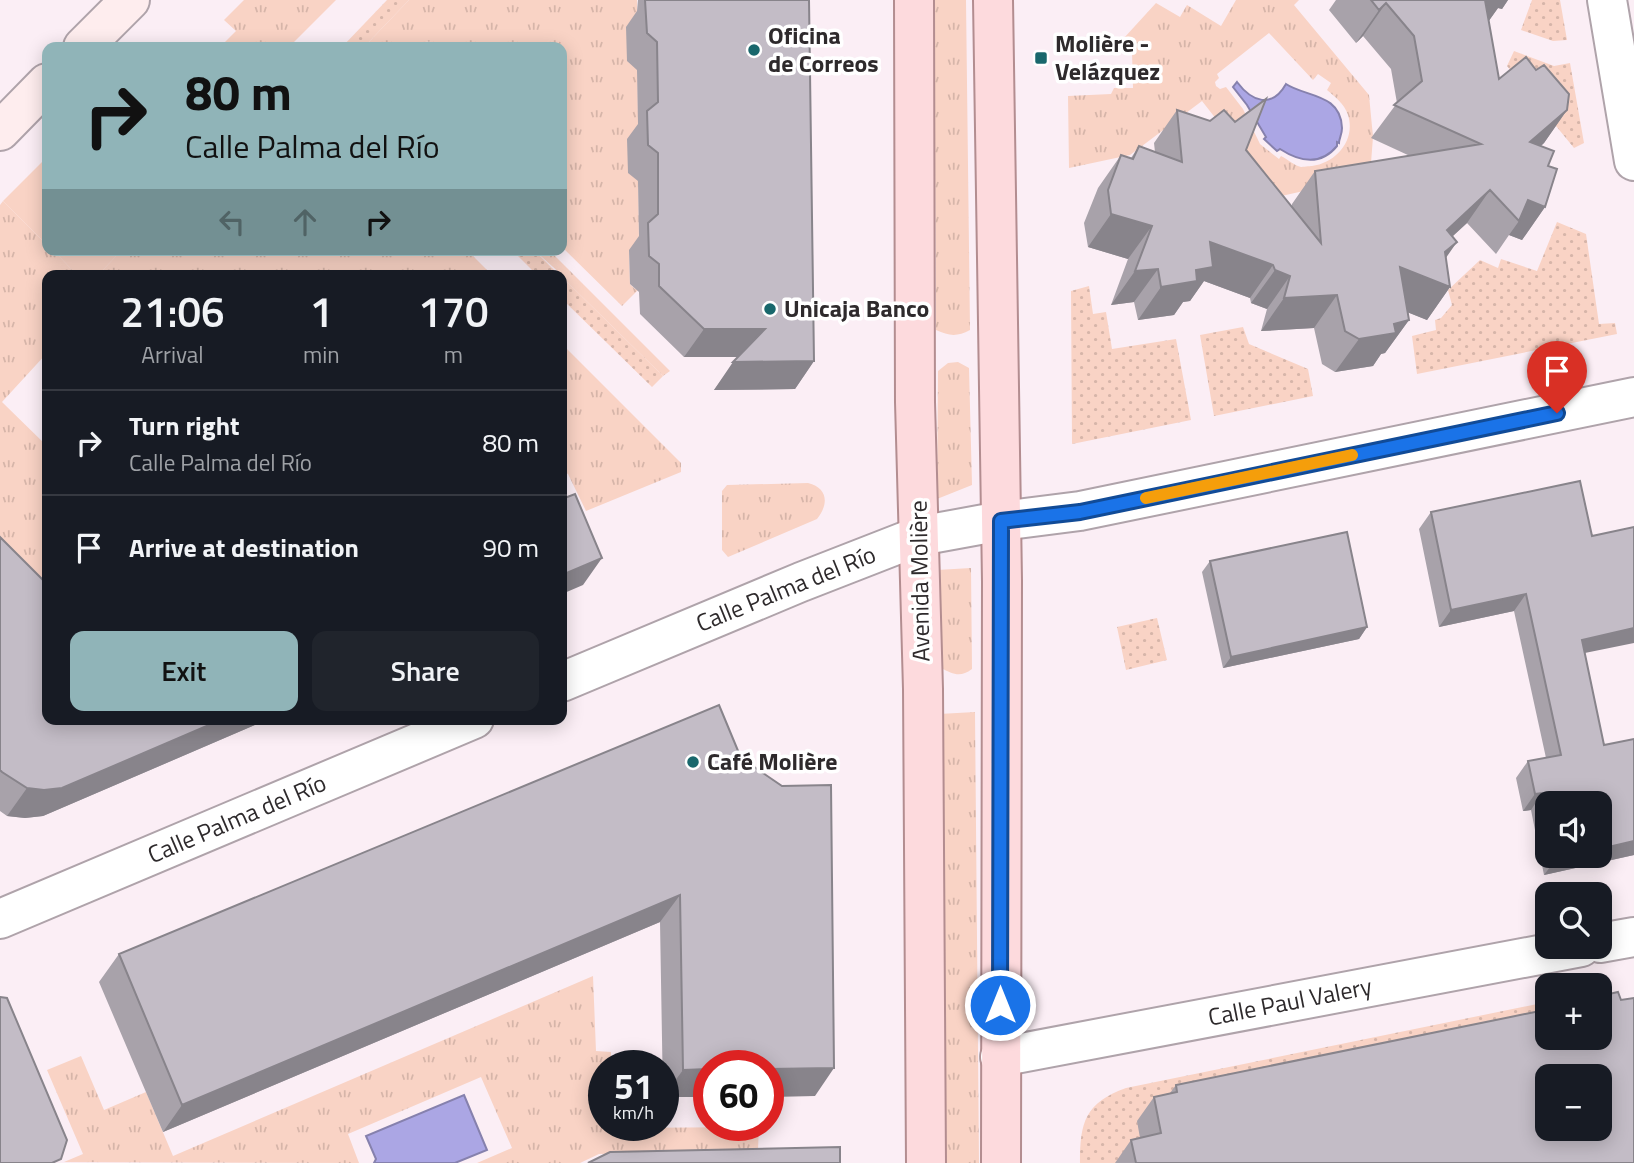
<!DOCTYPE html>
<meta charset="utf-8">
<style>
body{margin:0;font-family:"Titillium Web",sans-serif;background:#20242c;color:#f1f3f6;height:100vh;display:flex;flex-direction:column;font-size:26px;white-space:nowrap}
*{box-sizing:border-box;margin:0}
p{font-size:23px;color:#9ea1a6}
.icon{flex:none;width:38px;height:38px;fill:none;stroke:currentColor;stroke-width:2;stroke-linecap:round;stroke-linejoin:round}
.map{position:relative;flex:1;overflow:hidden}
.panel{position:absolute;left:42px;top:270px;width:525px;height:455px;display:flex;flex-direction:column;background:#171b24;border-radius:14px;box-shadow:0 4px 18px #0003}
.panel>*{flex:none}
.banner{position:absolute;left:42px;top:42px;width:525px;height:214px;border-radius:14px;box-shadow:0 4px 18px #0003;background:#90b4b8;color:#111;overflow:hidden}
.tools{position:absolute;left:1535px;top:791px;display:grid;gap:14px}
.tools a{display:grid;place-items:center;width:77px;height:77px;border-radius:14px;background:#171b24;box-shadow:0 4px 18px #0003;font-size:35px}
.speed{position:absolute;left:588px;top:1050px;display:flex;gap:14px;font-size:35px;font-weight:700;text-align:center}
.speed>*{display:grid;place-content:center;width:91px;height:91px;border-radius:50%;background:#171b24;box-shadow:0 4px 18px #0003;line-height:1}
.speed small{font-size:18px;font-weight:400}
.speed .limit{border:10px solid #d22;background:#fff;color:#111}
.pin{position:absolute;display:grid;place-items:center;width:60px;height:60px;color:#fff;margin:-72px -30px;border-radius:50% 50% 50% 0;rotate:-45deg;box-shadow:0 0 7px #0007}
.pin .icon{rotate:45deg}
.me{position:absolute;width:77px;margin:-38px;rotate:0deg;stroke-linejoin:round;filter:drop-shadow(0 0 5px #0008)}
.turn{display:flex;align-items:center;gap:24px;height:147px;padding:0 28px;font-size:32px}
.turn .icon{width:91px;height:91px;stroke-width:2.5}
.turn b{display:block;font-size:49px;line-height:60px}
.lanes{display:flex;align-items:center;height:66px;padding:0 28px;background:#0003;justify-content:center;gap:35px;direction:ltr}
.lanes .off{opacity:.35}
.eta{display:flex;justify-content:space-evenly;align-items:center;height:119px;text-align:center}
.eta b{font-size:42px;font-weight:600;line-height:49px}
.cta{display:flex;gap:14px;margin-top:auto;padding:14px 28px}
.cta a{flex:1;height:80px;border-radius:14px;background:#90b4b8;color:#111;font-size:28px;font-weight:600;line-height:80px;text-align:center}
.cta a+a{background:#20242c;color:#f1f3f6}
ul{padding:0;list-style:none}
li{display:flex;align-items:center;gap:21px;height:105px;padding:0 28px;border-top:2px solid #363941}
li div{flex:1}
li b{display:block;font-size:26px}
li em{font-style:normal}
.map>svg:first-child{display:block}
.grass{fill:url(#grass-tufts);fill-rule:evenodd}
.park{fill:url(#park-dots)}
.pitch{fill:#f9d3c5}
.water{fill:#aba6e4;stroke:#8681ad;stroke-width:2}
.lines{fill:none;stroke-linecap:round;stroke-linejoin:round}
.street-casing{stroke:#afa3aa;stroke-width:42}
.secondary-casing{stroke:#afa3aa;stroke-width:42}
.primary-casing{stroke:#b38d90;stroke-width:42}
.street{stroke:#fff;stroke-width:38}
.secondary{stroke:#feedee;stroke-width:38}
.primary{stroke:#fddadd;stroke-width:38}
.wall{fill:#a8a2aa;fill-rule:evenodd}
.shaded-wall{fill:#88848b}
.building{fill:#c3bcc6;stroke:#88848b;stroke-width:2;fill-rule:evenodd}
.route-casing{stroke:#114b97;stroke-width:18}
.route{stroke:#1a73e8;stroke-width:12}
.slow{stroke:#f59e0b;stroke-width:12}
.poi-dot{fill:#19676c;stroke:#fff;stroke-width:2.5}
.labels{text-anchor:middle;stroke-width:7;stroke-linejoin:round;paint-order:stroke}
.poi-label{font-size:24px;font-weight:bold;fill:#2e2a2c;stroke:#fff;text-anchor:start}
.street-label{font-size:24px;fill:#2e2a2c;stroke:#fff}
</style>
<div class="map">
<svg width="1634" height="1163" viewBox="0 0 1634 1163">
<defs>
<pattern id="grass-tufts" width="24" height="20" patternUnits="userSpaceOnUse" patternTransform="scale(1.75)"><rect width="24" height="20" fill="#f9d3c5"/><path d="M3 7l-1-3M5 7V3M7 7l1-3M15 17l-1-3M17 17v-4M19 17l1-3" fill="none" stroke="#d6b5a9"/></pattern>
<pattern id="park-dots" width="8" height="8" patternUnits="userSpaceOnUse" patternTransform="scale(1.75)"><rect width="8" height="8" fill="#f9d3c5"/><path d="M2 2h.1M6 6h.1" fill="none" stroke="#d6b5a9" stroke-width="1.8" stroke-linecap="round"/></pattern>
</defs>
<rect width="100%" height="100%" fill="#fbeef5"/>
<path class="grass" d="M 244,0 L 336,0 L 289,47 L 220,47 L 236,31 L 224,20 Z
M 409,0 L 637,0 L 639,246 L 629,251 L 630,284 L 635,289 L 639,289 L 622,306 L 562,247 L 562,47 L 452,47 L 448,44 L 444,47 C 424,38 429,42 412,47 C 401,51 376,47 364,47 Z
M 934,0 L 966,0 L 970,330 C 957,337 949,336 936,330 Z
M 1236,0 L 1299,0 L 1294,5 L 1369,95 L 1373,137 L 1370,176 L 1277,197 L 1202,101 L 1130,155 L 1069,168 L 1068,96 L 1111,94 L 1114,88 L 1133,88 L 1132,51 L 1113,50 L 1156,3 L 1180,17 L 1187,5 L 1221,26 ZM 1269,33 L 1313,80 L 1318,74 L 1331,83 L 1327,90 C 1335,97 1344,103 1348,115 C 1356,140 1336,163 1312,166 C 1310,166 1302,167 1301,167 C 1295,166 1287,159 1281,156 L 1279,159 L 1260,144 L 1243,109 L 1226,87 L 1220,89 L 1216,86 L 1215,82 L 1219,78 L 1217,74 Z
M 3,201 L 47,245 L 47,250 L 53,250 L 77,275 L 47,275 L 47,353 L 2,402 L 47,446 L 47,631 L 0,585 L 0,205 Z
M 122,250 L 467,250 L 492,275 L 98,275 Z
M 534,250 L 549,250 L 670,371 L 663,376 L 562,277 L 562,275 Z
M 562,344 L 681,463 L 681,472 L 586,511 L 568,474 L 562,471 Z
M 958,362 L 969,368 L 972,485 L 937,499 L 938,371 L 948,363 Z
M 808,483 C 828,488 829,504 817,519 L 728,557 L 722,550 L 722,491 L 727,485 Z
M 971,568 L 972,669 C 960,678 953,674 941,668 L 937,570 Z
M 975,712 L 979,1163 L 945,1163 L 939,714 Z
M 593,976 L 596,1051 L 611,1052 L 611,1066 L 604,1066 L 604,1125 L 612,1125 L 613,1128 L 759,1127 L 758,1149 L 599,1154 L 580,1163 L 477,1163 L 512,1148 L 481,1077 L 348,1134 L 359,1163 L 64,1162 L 83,1154 L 47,1070 L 81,1056 L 104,1110 L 146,1092 L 173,1156 Z"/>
<path class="park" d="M 387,0 L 409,0 L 364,47 L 342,47 Z
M 1532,0 L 1560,0 L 1567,40 L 1553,41 L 1521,30 Z
M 1514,51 L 1554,66 L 1570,63 L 1584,143 L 1574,148 L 1507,66 Z
M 1557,222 L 1586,234 L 1599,324 L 1615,323 L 1617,334 L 1417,374 L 1412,336 L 1436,330 L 1435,320 L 1441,318 L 1452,305 L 1448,290 L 1480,260 L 1498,268 L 1501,259 L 1537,271 Z
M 512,250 L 534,250 L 559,275 L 537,275 Z
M 562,277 L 663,376 L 652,387 L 562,299 Z
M 1089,286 L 1093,314 L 1106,312 L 1112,349 L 1176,339 L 1191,420 L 1072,444 L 1071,291 Z
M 1243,327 L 1249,344 L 1308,369 L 1313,396 L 1214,416 L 1200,335 Z
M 1157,618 L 1167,660 L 1126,670 L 1117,627 Z
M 1547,1002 L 1547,1027 L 1144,1157 L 1118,1163 L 1080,1163 C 1080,1122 1085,1103 1126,1088 Z"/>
<path class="pitch" d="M 47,157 L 47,245 L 3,201 Z
M 53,250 L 122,250 L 98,275 L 77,275 Z"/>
<path class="water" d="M 1237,82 C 1252,102 1272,109 1286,84 C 1305,97 1341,93 1342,128 C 1342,135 1339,138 1339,143 L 1337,142 L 1337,146 C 1319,168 1297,160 1280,149 L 1277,151 L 1264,139 L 1266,137 L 1247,105 L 1233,87 Z
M 464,1095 L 487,1150 L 455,1163 L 374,1163 L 376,1159 L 366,1136 Z"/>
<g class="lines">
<g class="street-casing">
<path id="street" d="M 1607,0 L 1634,161
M 562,682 L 801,582 L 919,536 L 1001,521 L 1080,511 L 1634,397
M 0,919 L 474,719
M 1600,943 L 1634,937
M 1000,1057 L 1581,947"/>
</g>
<g class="secondary-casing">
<path id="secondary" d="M 83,47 L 130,0
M 0,131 L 47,83"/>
</g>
<g class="primary-casing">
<path id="primary" d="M 914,0 L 915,402 L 923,689 L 926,1163
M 993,0 L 1002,581 L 1001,1163"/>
</g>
<use href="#street" class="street"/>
<use href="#secondary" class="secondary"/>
<use href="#primary" class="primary"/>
</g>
<path class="wall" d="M 638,0 L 809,0 L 814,361 L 795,389 L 714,390 L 738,357 L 684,357 L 640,314 L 639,292 L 630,284 L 629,250 L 639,236 L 638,181 L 628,173 L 627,139 L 638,124 L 637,70 L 627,61 L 626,27 L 637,11 Z
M 1336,0 L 1508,0 L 1502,9 L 1498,8 L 1488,22 L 1499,79 L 1567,110 L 1544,143 L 1541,146 L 1548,166 L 1545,207 L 1522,240 L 1509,235 L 1496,254 L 1467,223 L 1452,237 L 1446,258 L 1450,287 L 1427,320 L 1407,312 L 1409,320 L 1385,353 L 1381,354 L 1373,366 L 1335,372 L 1322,364 L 1314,328 L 1261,331 L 1267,309 L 1251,303 L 1250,298 L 1204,281 L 1190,301 L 1183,302 L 1174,315 L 1138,320 L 1134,302 L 1111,305 L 1128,259 L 1088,247 L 1084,223 L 1098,188 L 1121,155 L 1131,158 L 1139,146 L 1155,152 L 1154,143 L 1177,110 L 1246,150 L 1292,207 L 1292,204 L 1315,171 L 1410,156 L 1371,138 L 1397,103 L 1391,69 L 1363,36 L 1356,43 L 1329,10 Z
M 1580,481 L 1585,653 L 1604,745 L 1634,855 L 1544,875 L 1531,810 L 1523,811 L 1516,778 L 1528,761 L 1546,758 L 1514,611 L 1439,627 L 1419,529 L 1431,512 ZM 1547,803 L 1600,856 L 1547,856 Z
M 0,537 L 47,719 L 269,719 L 43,816 L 25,818 L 7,816 L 0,811 Z
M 1210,561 L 1367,627 L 1359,639 L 1223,668 L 1202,572 Z
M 719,705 L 815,1096 L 663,1097 L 660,922 L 163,1132 L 99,982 L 119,954 Z
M 1621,1000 L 1634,1163 L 1115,1163 L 1131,1140 L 1140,1138 L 1137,1121 L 1154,1097 L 1170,1093 L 1176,1085 L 1535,1012 L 1539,1007 Z"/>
<path class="shaded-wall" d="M 1465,0 L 1508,0 L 1502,9 L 1498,8 L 1488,22 Z
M 1386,3 L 1363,36 L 1356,43 L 1379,10 Z
M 1567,110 L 1544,143 L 1507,175 L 1530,142 Z
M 1490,190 L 1467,223 L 1423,263 L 1447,230 Z
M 1528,200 L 1545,207 L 1522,240 L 1509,235 L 1519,221 Z
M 1111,214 L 1152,226 L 1128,259 L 1088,247 Z
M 1210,242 L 1273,265 L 1250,298 L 1204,281 L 1190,301 L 1183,302 L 1174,315 L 1138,320 L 1161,287 Z
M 1457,242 L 1434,275 L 1450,287 L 1427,320 L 1377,300 L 1400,267 L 1445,252 Z
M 1158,269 L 1134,302 L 1111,305 L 1135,271 Z
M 1275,270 L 1290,276 L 1267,309 L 1251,303 Z
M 1337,295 L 1314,328 L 1261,331 L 1284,298 Z
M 1409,320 L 1385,353 L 1381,354 L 1373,366 L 1335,372 L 1359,339 L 1394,324 Z
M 704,329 L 765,329 L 746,357 L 684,357 Z
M 814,361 L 795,389 L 714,390 L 733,362 Z
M 602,558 L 583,585 L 562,594 L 562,575 Z
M 1526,594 L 1514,611 L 1439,627 L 1451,610 Z
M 1367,627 L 1359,639 L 1223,668 L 1231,657 Z
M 1634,628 L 1634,643 L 1570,656 L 1582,640 Z
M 223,719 L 269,719 L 43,816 L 25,818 L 7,816 L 27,788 Z
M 1542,793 L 1531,810 L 1523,811 L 1535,794 Z
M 1634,841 L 1634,855 L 1544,875 L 1556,859 L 1568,856 L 1600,856 L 1600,849 Z
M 680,895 L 660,922 L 163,1132 L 182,1105 Z
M 834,1068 L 815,1096 L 768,1097 L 768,1069 Z
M 709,1069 L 709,1097 L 663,1097 L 683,1070 Z"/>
<path class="building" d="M 645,0 L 809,0 L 814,361 L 733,362 L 765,329 L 704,329 L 659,286 L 659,264 L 649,256 L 648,223 L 658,214 L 658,153 L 648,145 L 647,111 L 658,102 L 657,42 L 647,33 Z
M 1371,0 L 1485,0 L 1499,79 L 1526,57 L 1536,70 L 1544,65 L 1569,94 L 1567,110 L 1530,142 L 1554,151 L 1548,166 L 1557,169 L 1545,207 L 1528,200 L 1519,221 L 1490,190 L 1447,230 L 1457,242 L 1445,252 L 1450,287 L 1400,267 L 1409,320 L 1394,324 L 1396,333 L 1359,339 L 1345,331 L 1337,295 L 1284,298 L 1290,276 L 1275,270 L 1273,265 L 1210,242 L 1213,267 L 1196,270 L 1197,281 L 1161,287 L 1158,269 L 1135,271 L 1152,226 L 1111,214 L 1108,190 L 1121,155 L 1133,159 L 1139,146 L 1182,162 L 1177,110 L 1210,121 L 1224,110 L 1235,122 L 1266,99 L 1246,150 L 1321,243 L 1315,171 L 1481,144 L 1394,105 L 1422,81 L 1414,36 L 1386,3 L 1379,10 Z
M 1580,481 L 1592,536 L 1634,527 L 1634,628 L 1582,640 L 1604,745 L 1634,739 L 1634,841 L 1600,849 L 1600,803 L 1547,803 L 1547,816 L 1542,793 L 1535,794 L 1528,761 L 1561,755 L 1526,594 L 1451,610 L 1431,512 Z
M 575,494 L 602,558 L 562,575 L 562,499 Z
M 1347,532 L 1367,627 L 1231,657 L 1210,561 Z
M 0,537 L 47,584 L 47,719 L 223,719 L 62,788 L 44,790 L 27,788 L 2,772 L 0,770 Z
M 719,705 L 741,758 L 782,786 L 831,785 L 834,1068 L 768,1069 L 768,1066 L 709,1066 L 709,1069 L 683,1070 L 680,895 L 182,1105 L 119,954 Z
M 1555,856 L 1568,856 L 1556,859 Z
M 1618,992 L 1621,1000 L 1634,998 L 1634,1163 L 1136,1163 L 1131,1140 L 1161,1133 L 1154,1097 L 1177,1092 L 1176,1085 L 1540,1011 L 1539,1007 L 1547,1006 L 1547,1038 L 1600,1038 L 1600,996 ZM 1547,1076 L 1600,1076 L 1600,1129 L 1547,1129 Z
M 0,997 L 7,998 L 67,1140 L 61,1159 L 52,1163 L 0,1163 Z
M 840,1147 L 840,1163 L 588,1163 L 610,1152 Z"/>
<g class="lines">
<g class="route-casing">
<path id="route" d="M 1000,1005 L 1001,521 L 1080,512 L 1557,413"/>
</g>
<use href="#route" class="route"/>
<path class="slow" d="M 1146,498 L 1352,455"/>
</g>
<g class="poi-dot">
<circle cx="754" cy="50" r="7"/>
<rect x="1034" y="51" width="14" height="14" rx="3.5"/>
<circle cx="770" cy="309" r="7"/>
<circle cx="693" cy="762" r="7"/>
</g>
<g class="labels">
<g class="poi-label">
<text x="768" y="44">Oficina<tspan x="768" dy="28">de Correos</tspan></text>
<text x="1055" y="52">Molière -<tspan x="1055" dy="28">Velázquez</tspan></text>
<text x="784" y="317">Unicaja Banco</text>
<text x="707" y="770">Café Molière</text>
</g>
<g class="street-label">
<text transform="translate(920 581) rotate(-91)" y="8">Avenida Molière</text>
<text transform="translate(786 589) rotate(-22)" y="8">Calle Palma del Río</text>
<text transform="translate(237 819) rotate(-23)" y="8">Calle Palma del Río</text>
<text transform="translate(1290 1002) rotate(-11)" y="8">Calle Paul Valery</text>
</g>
</g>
</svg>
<div class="tools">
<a><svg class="icon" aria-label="sound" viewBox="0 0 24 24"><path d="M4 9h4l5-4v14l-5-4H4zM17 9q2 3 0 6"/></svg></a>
<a><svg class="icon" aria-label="search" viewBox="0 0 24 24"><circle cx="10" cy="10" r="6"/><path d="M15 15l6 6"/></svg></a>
<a>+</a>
<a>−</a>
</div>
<div class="speed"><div>51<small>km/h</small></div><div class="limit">60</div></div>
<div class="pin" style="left:1557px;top:413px;background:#d93025"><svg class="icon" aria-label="arrive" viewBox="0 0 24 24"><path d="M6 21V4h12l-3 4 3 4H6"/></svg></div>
<svg class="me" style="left:1000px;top:1005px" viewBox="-20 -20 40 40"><circle r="17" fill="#1a73e8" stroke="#fff" stroke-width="3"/><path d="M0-11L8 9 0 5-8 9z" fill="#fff"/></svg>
<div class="banner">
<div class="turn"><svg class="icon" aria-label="right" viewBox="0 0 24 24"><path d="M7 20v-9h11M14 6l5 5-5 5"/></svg><div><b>80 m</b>Calle Palma del Río</div></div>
<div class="lanes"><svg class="icon off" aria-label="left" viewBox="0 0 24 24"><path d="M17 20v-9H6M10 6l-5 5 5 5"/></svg><svg class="icon off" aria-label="ahead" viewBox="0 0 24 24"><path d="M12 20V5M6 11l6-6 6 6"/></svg><svg class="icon" aria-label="right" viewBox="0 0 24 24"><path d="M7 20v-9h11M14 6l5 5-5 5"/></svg></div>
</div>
<section class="panel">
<div class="eta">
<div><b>21:06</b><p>Arrival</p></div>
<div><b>1</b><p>min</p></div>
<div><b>170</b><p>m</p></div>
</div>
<ul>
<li><svg class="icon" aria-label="right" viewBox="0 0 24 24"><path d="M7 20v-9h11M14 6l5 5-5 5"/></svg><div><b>Turn right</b><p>Calle Palma del Río</p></div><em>80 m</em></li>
<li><svg class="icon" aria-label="arrive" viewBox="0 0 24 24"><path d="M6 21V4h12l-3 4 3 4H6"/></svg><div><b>Arrive at destination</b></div><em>90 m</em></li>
</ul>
<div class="cta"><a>Exit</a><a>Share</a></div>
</section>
</div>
